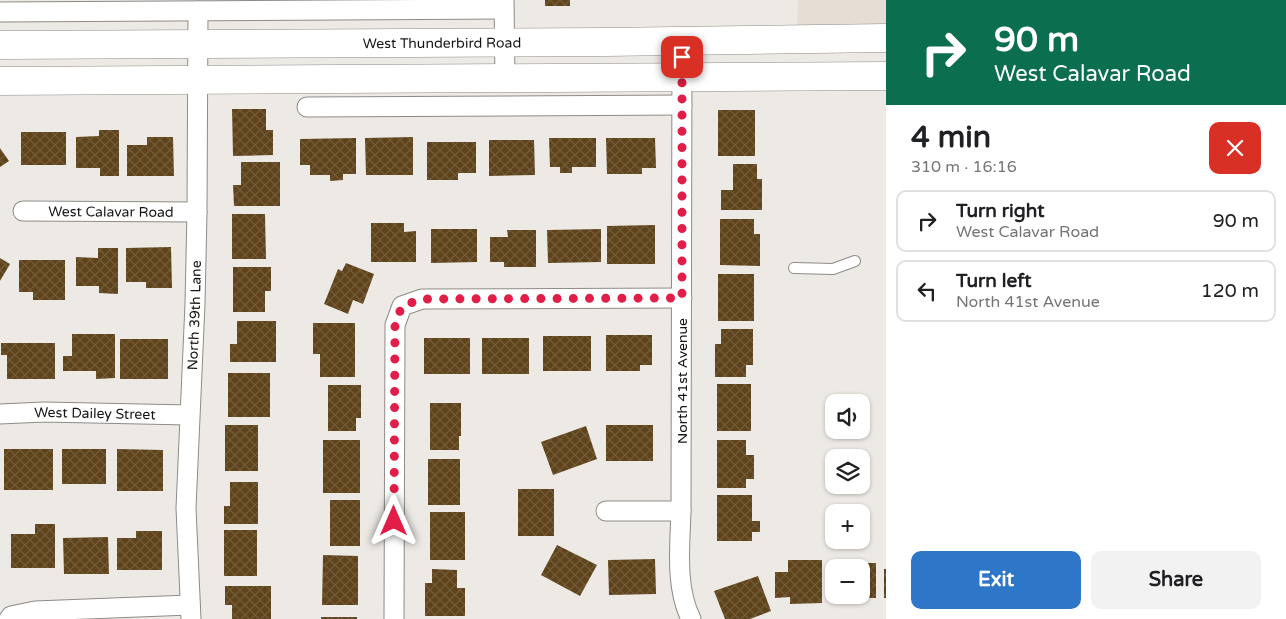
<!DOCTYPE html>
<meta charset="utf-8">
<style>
body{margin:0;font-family:"Varela Round",sans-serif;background:#f2f2f2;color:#202124;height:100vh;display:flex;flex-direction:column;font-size:19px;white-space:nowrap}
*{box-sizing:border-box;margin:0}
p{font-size:16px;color:#757577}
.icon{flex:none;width:28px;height:28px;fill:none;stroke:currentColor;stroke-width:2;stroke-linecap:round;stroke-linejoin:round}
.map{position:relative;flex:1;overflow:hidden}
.details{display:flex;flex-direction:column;background:#fff;width:400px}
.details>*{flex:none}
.top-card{background:#0b6e4f;color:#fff;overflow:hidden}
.controls{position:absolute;left:825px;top:394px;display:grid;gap:10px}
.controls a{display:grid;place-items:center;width:45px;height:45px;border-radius:10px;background:#fff;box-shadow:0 1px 4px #0004;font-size:25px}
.pin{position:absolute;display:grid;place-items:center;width:42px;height:42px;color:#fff;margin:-21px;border-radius:10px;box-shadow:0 2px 8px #0006}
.me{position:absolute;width:55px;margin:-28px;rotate:0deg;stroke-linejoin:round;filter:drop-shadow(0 0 4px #0008)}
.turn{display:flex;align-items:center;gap:18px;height:105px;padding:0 25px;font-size:22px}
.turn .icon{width:65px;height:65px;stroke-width:2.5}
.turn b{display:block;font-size:35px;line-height:42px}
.round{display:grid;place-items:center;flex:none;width:52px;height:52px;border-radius:10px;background:#f2f2f2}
.headline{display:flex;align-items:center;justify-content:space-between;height:85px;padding:0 25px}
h1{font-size:30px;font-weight:800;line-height:38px}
.cta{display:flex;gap:10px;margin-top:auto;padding:10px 25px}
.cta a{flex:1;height:58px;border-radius:10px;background:#2e76c7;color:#fff;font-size:20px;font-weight:800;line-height:58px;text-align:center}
.cta a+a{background:#f2f2f2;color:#202124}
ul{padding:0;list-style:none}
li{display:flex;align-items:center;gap:15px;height:62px;margin:0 10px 8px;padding:0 15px;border:2px solid #e0e0e0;border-radius:10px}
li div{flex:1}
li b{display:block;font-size:19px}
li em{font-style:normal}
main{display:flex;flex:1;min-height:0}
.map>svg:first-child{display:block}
.built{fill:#e6ded4}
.building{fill:url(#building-cross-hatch);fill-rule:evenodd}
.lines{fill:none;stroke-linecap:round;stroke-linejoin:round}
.lane-casing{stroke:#8e8b88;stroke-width:12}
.street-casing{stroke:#8e8b88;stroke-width:21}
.secondary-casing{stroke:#8e8b88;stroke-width:29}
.lane{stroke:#fff;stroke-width:10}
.street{stroke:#fff;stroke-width:19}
.secondary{stroke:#fff;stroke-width:28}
.route{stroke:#e11d48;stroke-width:9;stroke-dasharray:0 16.2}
.labels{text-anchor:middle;stroke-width:5;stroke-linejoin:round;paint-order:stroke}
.street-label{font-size:14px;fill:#161514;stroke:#fff}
</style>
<main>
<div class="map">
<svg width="886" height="619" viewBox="0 0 886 619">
<defs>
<pattern id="building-cross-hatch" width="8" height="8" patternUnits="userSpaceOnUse" patternTransform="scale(1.25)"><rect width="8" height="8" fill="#5f441b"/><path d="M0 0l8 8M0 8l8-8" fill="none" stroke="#715b3a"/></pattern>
</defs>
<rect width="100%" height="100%" fill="#edeae6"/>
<path class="built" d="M 798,0 L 886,0 L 886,27 L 797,29 Z"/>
<path class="building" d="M 545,0 L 570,0 L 570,6 L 545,6 Z
M 232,109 L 266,109 L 266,130 L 273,130 L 273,155 L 233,156 Z
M 718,110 L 755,110 L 755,156 L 718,156 Z
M 99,130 L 119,130 L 119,176 L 100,176 L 100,168 L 76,168 L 76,137 L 99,136 Z
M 21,132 L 66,132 L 66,165 L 21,165 Z
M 147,137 L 173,137 L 174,176 L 127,176 L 127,145 L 147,145 Z
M 413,137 L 413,175 L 366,175 L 365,138 Z
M 356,138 L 356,174 L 343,174 L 343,180 L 330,181 L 330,175 L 310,175 L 310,165 L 300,165 L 300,139 Z
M 549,138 L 596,138 L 596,167 L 572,167 L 572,173 L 560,173 L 560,167 L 550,167 Z
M 606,138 L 655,138 L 656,168 L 642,168 L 642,174 L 607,174 Z
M 489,140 L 534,140 L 535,175 L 489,176 Z
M 427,142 L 476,142 L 476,173 L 458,173 L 458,180 L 427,180 Z
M 0,148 L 9,161 L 0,167 Z
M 241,162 L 280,162 L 280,206 L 234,206 L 233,185 L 241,185 Z
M 733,164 L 757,164 L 757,179 L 762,179 L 762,210 L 721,210 L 721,190 L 733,190 Z
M 232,214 L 265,214 L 266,259 L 232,259 Z
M 720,219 L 754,219 L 754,234 L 760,234 L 760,266 L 720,265 Z
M 371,223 L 404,223 L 404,232 L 416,231 L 416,262 L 371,262 Z
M 655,225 L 655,264 L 607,264 L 607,226 Z
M 431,229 L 477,229 L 477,262 L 431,263 Z
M 601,229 L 601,262 L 548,263 L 547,230 Z
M 507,230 L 536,230 L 536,267 L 504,267 L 504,262 L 490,262 L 490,237 L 508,237 Z
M 171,247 L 172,288 L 146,288 L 146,282 L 126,282 L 126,248 Z
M 98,248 L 118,248 L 118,294 L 99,293 L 99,286 L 76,286 L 76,257 L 98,258 Z
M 0,258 L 10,264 L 0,281 Z
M 19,260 L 65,260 L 65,300 L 33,300 L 33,292 L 19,292 Z
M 346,263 L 374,274 L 363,304 L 353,300 L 348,314 L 324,304 L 338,269 L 342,271 Z
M 233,267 L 271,267 L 271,291 L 265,291 L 265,312 L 233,312 Z
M 718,274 L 754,274 L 754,321 L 718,321 Z
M 237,321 L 276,321 L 276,362 L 230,362 L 230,344 L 237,344 Z
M 313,323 L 355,323 L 355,377 L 320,377 L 320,354 L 313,354 Z
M 721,329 L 753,329 L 753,365 L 746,365 L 746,377 L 715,377 L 715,344 L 721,344 Z
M 72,334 L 115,334 L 115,378 L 96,379 L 96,371 L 63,371 L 63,356 L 72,356 Z
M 606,335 L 652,335 L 652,365 L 640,365 L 640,371 L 606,371 Z
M 543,336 L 591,336 L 591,371 L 543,371 Z
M 424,338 L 470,338 L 470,374 L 424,374 Z
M 482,338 L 529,338 L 529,374 L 482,374 Z
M 120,339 L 168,339 L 168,379 L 120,379 Z
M 1,343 L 55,343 L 55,379 L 7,379 L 7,355 L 1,355 Z
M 228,373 L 270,373 L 270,417 L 228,417 Z
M 717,384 L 751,384 L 751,431 L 717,431 Z
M 328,385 L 361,385 L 361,418 L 356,418 L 356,431 L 328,431 Z
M 430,403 L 461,403 L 461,436 L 459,436 L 459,450 L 430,450 Z
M 225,425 L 258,425 L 258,471 L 225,471 Z
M 606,425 L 653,425 L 653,461 L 606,461 Z
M 586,426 L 597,459 L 553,475 L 541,442 Z
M 323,440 L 360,440 L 360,493 L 323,493 Z
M 717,440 L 746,440 L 746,455 L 754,455 L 754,479 L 746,479 L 746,488 L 717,488 Z
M 4,449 L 53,449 L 53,490 L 4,490 Z
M 62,449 L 106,449 L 106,484 L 62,484 Z
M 117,449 L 163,450 L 163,491 L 117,491 Z
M 428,459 L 460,459 L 460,505 L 428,505 Z
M 230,482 L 258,482 L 258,524 L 224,524 L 224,506 L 230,506 Z
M 518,489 L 554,489 L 554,536 L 518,536 Z
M 717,495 L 752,495 L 752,521 L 760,521 L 760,532 L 752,532 L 752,541 L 717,541 Z
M 330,500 L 360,500 L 360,546 L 330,546 Z
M 430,512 L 465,512 L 465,560 L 430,560 Z
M 35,524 L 55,524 L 55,568 L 11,568 L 11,534 L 35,534 Z
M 224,530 L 257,530 L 257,576 L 224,576 Z
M 136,531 L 162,531 L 162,570 L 117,570 L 117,538 L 136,538 Z
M 108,537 L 109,574 L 64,574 L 63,538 Z
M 557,545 L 597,565 L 580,596 L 541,575 Z
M 323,555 L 358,556 L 358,605 L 322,605 Z
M 655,559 L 656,594 L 609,595 L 608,560 Z
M 788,560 L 822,560 L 822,603 L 790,604 L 790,597 L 775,598 L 775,572 L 788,572 Z
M 830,563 L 876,563 L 876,598 L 830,598 ZM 834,568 L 861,568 L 861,595 L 834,595 Z
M 432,569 L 457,570 L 457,588 L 465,588 L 465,616 L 425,616 L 425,583 L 432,583 Z
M 884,569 L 886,569 L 886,598 L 884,598 Z
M 758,576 L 771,611 L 750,619 L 725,619 L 714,591 Z
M 225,586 L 271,586 L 271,619 L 232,619 L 232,605 L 225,605 Z
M 321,617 L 357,617 L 357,619 L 321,619 Z"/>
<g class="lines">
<g class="lane-casing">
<path id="lane" d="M 794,268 L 833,269 L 855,261"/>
</g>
<g class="street-casing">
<g id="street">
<path d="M 504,0 L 505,79"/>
<path d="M 0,12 L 504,9"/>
<path d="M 682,41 L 681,511 C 680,546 675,587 691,619"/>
<path d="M 307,107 L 682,105"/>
<path id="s1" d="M 23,211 L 197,212"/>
<path id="s2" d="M 0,414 L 44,412 L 189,415"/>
<path d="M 606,511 L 681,511"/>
<path d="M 9,619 L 11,616 L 35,611 L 190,605"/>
<path id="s3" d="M 191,619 L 186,508 L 195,304 L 197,212 L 198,11"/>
<path d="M 394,619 L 395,325 L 402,306 L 422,299 L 682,298"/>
</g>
</g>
<g class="secondary-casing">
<g id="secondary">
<path id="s4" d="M 0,45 L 605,42 L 886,38"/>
<path d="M 0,81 L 886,76"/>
</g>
</g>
<use href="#lane" class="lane"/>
<use href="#street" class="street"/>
<use href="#secondary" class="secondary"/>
</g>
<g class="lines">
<path class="route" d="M 394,521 L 395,324 L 402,306 L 422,299 L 682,298 L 682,57"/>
</g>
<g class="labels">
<g class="street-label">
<text dy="5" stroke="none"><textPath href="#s4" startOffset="442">West Thunderbird Road</textPath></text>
<text dy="5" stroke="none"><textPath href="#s1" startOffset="88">West Calavar Road</textPath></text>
<text dy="5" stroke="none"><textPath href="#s3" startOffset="304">North 39th Lane</textPath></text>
<text transform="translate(682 381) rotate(-90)" y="5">North 41st Avenue</text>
<text dy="5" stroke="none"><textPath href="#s2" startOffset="95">West Dailey Street</textPath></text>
</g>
</g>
</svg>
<div class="controls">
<a><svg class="icon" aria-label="sound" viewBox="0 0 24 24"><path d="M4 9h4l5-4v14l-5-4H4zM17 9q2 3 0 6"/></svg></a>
<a><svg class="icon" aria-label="layers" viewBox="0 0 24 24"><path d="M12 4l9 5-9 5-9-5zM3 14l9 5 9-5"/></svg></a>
<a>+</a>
<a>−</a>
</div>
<div class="pin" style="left:682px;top:57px;background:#d93025"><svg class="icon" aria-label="arrive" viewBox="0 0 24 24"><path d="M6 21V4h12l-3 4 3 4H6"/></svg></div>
<svg class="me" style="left:394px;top:521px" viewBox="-20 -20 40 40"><path d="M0-17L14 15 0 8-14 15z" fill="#e11d48" stroke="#fff" stroke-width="4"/></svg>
</div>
<section class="details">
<div class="top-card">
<div class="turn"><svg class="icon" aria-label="right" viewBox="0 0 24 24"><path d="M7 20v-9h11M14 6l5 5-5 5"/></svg><div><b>90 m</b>West Calavar Road</div></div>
</div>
<div class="headline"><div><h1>4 min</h1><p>310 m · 16:16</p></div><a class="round" style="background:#d93025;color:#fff"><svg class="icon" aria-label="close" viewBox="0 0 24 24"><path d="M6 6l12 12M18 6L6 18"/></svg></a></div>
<ul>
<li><svg class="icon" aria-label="right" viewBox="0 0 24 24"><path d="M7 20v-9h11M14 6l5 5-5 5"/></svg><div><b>Turn right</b><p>West Calavar Road</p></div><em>90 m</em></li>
<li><svg class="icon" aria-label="left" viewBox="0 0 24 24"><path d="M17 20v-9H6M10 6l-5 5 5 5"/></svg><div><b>Turn left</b><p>North 41st Avenue</p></div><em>120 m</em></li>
</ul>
<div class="cta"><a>Exit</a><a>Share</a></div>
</section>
</main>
